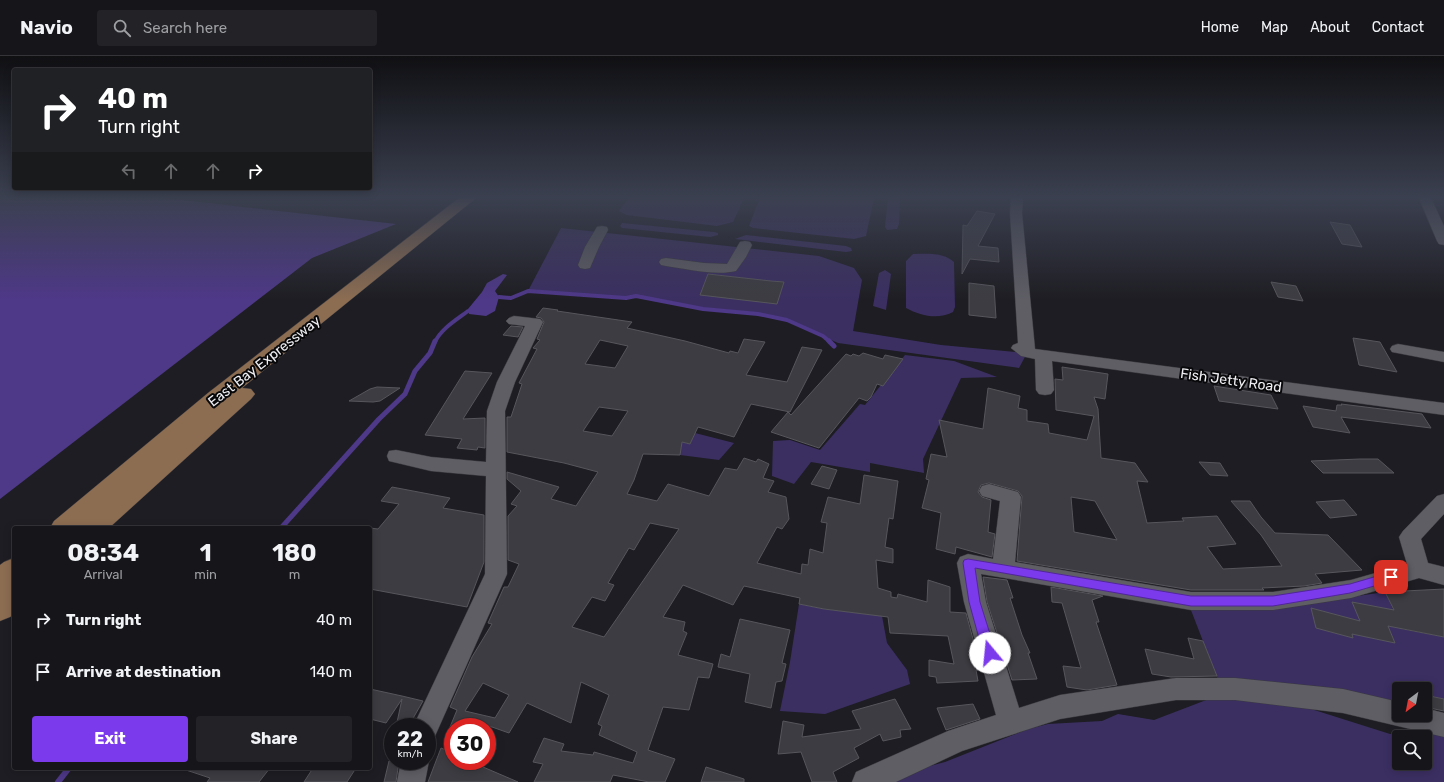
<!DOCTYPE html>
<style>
body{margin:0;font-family:Rubik,sans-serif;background:#232327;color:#f1f3f6;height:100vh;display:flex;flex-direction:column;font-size:15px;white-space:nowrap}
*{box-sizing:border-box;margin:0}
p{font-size:13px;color:#9e9fa2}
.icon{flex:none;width:22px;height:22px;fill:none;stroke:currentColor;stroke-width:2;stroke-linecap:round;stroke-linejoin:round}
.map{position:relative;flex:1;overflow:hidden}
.sheet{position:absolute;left:12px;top:470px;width:360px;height:244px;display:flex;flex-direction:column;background:#16161a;border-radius:4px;box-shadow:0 2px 10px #0003,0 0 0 1px #353539}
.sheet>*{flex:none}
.guide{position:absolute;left:12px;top:12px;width:360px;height:122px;border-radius:4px;box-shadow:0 2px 10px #0003,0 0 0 1px #353539;background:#202124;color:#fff;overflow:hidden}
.needle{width:26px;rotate:212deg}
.controls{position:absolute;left:1392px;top:626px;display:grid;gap:8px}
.controls a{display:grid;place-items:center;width:40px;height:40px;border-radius:4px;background:#16161a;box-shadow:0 2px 10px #0003,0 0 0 1px #353539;font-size:20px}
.speed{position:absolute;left:384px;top:662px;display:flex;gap:8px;font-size:20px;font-weight:700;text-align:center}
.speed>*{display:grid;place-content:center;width:52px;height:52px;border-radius:50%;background:#16161a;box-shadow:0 2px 10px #0003,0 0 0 1px #353539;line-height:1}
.speed small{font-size:10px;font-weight:400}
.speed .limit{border:6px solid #d22;background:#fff;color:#111}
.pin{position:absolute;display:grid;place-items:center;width:34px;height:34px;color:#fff;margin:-17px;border-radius:8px;box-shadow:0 2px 6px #0006}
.me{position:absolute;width:44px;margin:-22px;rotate:343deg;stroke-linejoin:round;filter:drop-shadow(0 0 3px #0008)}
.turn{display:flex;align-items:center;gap:14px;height:84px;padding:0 20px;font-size:18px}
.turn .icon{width:52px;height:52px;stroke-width:2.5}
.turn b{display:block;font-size:28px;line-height:34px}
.lanes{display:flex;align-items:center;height:38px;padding:0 20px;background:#0003;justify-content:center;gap:20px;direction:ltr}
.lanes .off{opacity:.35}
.eta{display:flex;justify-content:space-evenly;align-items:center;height:68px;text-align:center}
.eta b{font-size:24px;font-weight:700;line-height:28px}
.button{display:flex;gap:8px;margin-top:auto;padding:8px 20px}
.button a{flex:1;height:46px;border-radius:4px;background:#7c3aed;color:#fff;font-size:16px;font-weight:700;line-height:46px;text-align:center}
.button a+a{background:#232327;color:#f1f3f6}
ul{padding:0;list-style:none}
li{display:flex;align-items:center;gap:12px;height:52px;padding:0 20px}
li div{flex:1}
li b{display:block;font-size:15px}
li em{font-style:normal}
header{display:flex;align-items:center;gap:24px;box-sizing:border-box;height:56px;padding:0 20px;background:#16161a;border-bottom:1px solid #353539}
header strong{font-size:19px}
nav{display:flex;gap:22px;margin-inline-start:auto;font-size:14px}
.search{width:280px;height:36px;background:#232327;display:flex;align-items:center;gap:10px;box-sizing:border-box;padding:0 14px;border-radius:4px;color:#9e9fa2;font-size:15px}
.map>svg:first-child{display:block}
.green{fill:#3b2f62;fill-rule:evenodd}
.water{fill:#4e3888}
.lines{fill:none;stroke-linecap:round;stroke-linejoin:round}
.stream-far2{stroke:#4e3888;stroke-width:4}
.stream-far1{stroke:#4e3888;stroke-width:5}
.stream{stroke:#4e3888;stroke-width:6}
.building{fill:#3d3c42;stroke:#57565c;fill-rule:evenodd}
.minor-casing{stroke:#3b3a3f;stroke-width:1}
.major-casing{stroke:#3b3a3f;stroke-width:1}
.minor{fill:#5f5e65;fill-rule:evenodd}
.major{fill:#8c6d52;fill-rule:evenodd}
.route{fill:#7c3aed;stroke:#51269a}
.labels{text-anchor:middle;stroke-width:4;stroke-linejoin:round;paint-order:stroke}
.street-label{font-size:14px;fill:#efeff3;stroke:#08080a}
</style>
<header>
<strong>Navio</strong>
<div class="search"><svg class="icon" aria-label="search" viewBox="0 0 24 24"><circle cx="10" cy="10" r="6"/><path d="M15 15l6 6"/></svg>Search here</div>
<nav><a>Home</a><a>Map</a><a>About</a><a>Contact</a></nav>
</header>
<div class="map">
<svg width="1444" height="726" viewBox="0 0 1444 726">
<rect width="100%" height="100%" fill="#1e1d23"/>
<path class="green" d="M 629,142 L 744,142 L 733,166 L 717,170 L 627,159 L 619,155 Z
M 760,142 L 874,142 L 866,180 L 854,183 L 753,172 L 749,170 Z
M 888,142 L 900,142 L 899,168 L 897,173 L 887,174 L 885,171 Z
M 622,167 L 714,176 L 718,177 L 718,179 L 710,181 L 622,172 L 620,170 Z
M 561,172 L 819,200 L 854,212 L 862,224 L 853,275 L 941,289 L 1027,297 L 1019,312 L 838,287 L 787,264 L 758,258 L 703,253 L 636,240 L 626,242 L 614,240 L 590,240 L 528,235 Z
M 746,179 L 846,190 L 851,192 L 852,195 L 846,196 L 735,183 Z
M 913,198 C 927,198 943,196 954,206 L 955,251 L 953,256 C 938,264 921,260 906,252 L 906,205 Z
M 885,214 L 891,218 L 886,254 L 873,250 L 879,217 Z
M 905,299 L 954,305 L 997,321 L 961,322 L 923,403 L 924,417 L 870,407 L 870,416 L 811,406 L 794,428 L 772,420 L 773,385 L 790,384 L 820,394 L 860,348 L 865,349 Z
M 695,377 L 734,387 L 719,404 L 680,399 L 682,386 L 690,388 Z
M 1385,536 L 1402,573 L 1444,581 L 1444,643 L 1425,639 L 1425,633 L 1399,633 L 1399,652 L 1220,629 L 1189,549 L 1309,547 Z
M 799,548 L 823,553 L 882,560 L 887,587 L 907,614 L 910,628 L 825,658 L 780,655 L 790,606 Z
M 1222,638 L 1289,646 L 1390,678 L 1444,678 L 1444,726 L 881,726 L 907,716 L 945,706 L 1028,673 L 1048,668 L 1102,665 L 1118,658 L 1154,664 ZM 1399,681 L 1425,681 L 1425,707 L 1399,707 Z"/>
<path class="water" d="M 0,142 L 163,142 L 396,168 L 312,202 L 0,443 Z
M 503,218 L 507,219 L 495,235 L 499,241 L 495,255 L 486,260 L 469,258 L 468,253 L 482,236 L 487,227 Z"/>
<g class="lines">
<path class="stream-far2" d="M 499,241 L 511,242 L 528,235 L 626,242 L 636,240 L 703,253 L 758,258 L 787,264 L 823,280 L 830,286
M 435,286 C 441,273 456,264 468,255"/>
<path class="stream-far1" d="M 829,285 L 834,290
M 281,472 L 379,363 L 405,338 L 415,315 L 430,297 L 435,285"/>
<path class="stream" d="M 58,726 L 69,712"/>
</g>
<path class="building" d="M 977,155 L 995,158 L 978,190 L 998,192 L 999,206 L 970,203 L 962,218 L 963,169 L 967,170 Z
M 1330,166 L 1350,169 L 1362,191 L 1342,188 Z
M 708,218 L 771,225 L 784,226 L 777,248 L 700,239 Z
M 1271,226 L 1296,230 L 1303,245 L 1278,241 Z
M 969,227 L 994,230 L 996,262 L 969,259 Z
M 543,252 L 558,254 L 557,255 L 632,266 L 627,272 L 685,285 L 729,297 L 730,295 L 738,297 L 744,283 L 765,286 L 746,319 L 787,326 L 802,291 L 822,294 L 790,356 L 751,348 L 734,381 L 698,371 L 690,388 L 682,386 L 680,399 L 643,398 L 634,424 L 627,438 L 657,445 L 668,428 L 709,440 L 725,412 L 737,414 L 744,402 L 756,406 L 758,403 L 769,408 L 763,422 L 774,425 L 768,436 L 786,441 L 789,463 L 782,473 L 777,471 L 757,507 L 801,518 L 802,508 L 808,509 L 810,493 L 823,497 L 827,467 L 821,466 L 828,441 L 860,448 L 864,419 L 898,425 L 893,463 L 889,462 L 885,491 L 893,493 L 893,507 L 876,504 L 878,532 L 891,536 L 891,541 L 897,542 L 898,538 L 927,546 L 928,524 L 950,531 L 950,556 L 966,557 L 980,609 L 977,609 L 978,614 L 976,614 L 978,625 L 937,627 L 936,621 L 929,620 L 929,604 L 954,608 L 948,580 L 890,577 L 888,561 L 824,553 L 799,548 L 800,542 L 744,530 L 733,549 L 683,529 L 663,561 L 685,566 L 683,575 L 687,577 L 678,599 L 713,608 L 709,622 L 698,621 L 689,654 L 663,651 L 648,694 L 675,703 L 665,726 L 649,726 L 613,719 L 610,726 L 534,726 L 543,708 L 533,706 L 544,682 L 564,688 L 561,695 L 593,699 L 594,696 L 633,707 L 637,696 L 599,679 L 602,670 L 598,668 L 609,639 L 581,626 L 571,667 L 527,647 L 509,677 L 492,671 L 450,671 L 457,654 L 450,651 L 472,601 L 492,568 L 488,567 L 504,531 L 508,531 L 519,508 L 508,504 L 508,460 L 517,450 L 511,448 L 521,435 L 507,423 L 507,416 L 559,431 L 551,443 L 576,450 L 598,416 L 564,407 L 507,396 L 507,361 L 511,361 L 522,328 L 519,327 L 537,293 L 533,292 L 540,284 L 537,283 L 544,266 L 541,262 L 536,261 ZM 600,284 L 628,290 L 615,312 L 585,308 ZM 599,351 L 628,355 L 612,380 L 583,375 ZM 650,467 L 679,473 L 604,581 L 572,571 L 592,541 L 605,545 L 614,529 L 608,527 L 629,492 L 634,494 ZM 483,627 L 509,639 L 495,662 L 465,655 Z
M 511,270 L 523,271 L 518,281 L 503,279 Z
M 1353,282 L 1380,286 L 1397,316 L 1359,309 Z
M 863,297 L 883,303 L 885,299 L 903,303 L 883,330 L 877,328 L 871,341 L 867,345 L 859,342 L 819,392 L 771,376 L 788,356 L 791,359 L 846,298 L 851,300 L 853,298 L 859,300 Z
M 1062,311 L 1108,318 L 1105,343 L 1094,341 L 1098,353 L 1101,402 L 1135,407 L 1148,426 L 1137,425 L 1147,467 L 1184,465 L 1182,462 L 1217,460 L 1236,488 L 1207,491 L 1223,513 L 1282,510 L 1261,479 L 1231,445 L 1250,445 L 1261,461 L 1275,477 L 1328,479 L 1362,514 L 1315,518 L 1322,527 L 1304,530 L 1262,532 L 1264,534 L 1191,534 L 1017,505 L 1022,440 L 1018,435 L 989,427 L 981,429 L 978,436 L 982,441 L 991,444 L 988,476 L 995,478 L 992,501 L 956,491 L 955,498 L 936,493 L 941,457 L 922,452 L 929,424 L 926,423 L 931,398 L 947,401 L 939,364 L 983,373 L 988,332 L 1020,340 L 1018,352 L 1027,354 L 1027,365 L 1048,368 L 1049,377 L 1087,384 L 1094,360 L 1056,354 L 1055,323 L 1063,324 ZM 1071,441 L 1095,445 L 1117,484 L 1074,476 Z
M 465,315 L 492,317 L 463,363 L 485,362 L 485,392 L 478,391 L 477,394 L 457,392 L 462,383 L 425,379 Z
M 1214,330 L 1271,339 L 1278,353 L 1219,345 Z
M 377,331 L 400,332 L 380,345 L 373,346 L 349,345 L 370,333 Z
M 1341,348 L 1422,358 L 1431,372 L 1341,361 L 1350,377 L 1313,371 L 1303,350 L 1336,355 L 1337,349 L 1342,349 Z
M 1360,403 L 1378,403 L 1394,417 L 1323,417 L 1311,405 Z
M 1199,406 L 1220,407 L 1228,420 L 1210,419 Z
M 822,410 L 837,414 L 829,433 L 811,428 Z
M 392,431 L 450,442 L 443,452 L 484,459 L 484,506 L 467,551 L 370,533 L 370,472 L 378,473 L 399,448 L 381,445 Z
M 1344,444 L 1357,459 L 1330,462 L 1316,446 Z
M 983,521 L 1007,524 L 1013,542 L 1010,542 L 1022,579 L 1030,597 L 1028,597 L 1037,623 L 1012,624 L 987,546 Z
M 1051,531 L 1103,540 L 1092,544 L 1099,566 L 1096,566 L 1117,629 L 1087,634 L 1067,631 L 1063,610 L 1081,612 L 1062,547 L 1052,546 Z
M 1444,533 L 1444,581 L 1388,570 L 1395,587 L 1352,578 L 1353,582 L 1316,572 L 1311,552 L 1360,565 L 1352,546 L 1394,554 L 1385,536 Z
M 740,563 L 790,574 L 782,607 L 786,608 L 782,625 L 776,626 L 771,652 L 745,646 L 750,618 L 718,611 L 721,598 L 730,601 Z
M 1188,582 L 1203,585 L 1217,620 L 1171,621 L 1152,618 L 1145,593 L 1194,603 Z
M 370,633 L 402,640 L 423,645 L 408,671 L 396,671 L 402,643 L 386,667 L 370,663 Z
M 1425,639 L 1444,643 L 1444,655 L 1425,651 Z
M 895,643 L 911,673 L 900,674 L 901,681 L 883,685 L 880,678 L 854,692 L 859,702 L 833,716 L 837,726 L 812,726 L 801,696 L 778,698 L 783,665 L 804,669 L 802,681 L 861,673 L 852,655 Z
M 973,648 L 980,663 L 946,674 L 937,652 Z
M 441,692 L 453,697 L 453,705 L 476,708 L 518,726 L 428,726 Z
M 389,705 L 399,705 L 396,726 L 384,726 Z
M 706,711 L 744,723 L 744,726 L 701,726 Z
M 186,712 L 270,712 L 259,726 L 207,726 L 210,722 L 186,714 Z
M 313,712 L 356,712 L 347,726 L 304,726 Z"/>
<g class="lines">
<g class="minor-casing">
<path id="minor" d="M 1011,142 L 1023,142 L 1022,157 L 1035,293 L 1444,347 L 1444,359 L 1052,305 L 1054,334 L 1051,338 L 1045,339 L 1039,338 L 1036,334 L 1035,303 L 1021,300 L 1011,292 L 1013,289 L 1018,287 L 1010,157 Z
M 1419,142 L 1431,142 L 1444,170 L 1444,189 L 1439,188 L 1437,185 Z
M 602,170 L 607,171 L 608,174 L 599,191 L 590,212 L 585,213 L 580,212 L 578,209 L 585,191 L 597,171 Z
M 745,185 L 750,186 L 752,189 L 746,201 L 736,215 C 716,220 687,213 666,210 L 661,209 L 659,206 L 661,203 L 666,202 L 704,207 L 727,208 L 740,186 Z
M 514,260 L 540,263 L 543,266 L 515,326 L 505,355 L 507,518 L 435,680 L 427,683 L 427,671 L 413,671 L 485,518 L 486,420 L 431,415 L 389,405 L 387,400 L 389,395 L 396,394 L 431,401 L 486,406 L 487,355 L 497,326 L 525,270 L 509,268 L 506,265 L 509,262 Z
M 1398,288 L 1444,296 L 1444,306 L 1392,296 L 1390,293 L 1392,290 Z
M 989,428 L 1018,436 L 1021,441 L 1015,506 L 1191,536 L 1273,536 L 1351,524 L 1407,508 L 1399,481 L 1403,475 L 1437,440 L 1444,438 L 1444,458 L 1421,483 L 1428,507 L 1444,511 L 1444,529 L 1419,522 L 1351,542 L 1273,554 L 1191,554 L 981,518 L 986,546 L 1019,652 L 1060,639 L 1176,622 L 1235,622 L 1343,633 L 1399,646 L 1399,659 L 1425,659 L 1425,652 L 1444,657 L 1444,681 L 1343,657 L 1235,644 L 1176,644 L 1060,663 L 962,695 L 896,726 L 852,726 L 856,716 L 948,675 L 996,659 L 964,546 L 957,507 L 960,501 L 968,498 L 993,503 L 1000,445 L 982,440 L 979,435 L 982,430 Z
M 427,701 L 429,705 L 425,726 L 397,726 L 401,705 L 427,705 Z"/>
</g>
<g class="major-casing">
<path id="major" d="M 459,142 L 476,142 L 242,332 L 251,333 L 255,338 L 251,343 L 109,472 L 50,472 L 54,465 L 208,337 Z
M 14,502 L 14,529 L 13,530 L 14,530 L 14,558 L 10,561 L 0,565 L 0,509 L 4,506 Z"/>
</g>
<use href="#minor" class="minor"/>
<use href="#major" class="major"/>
</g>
<linearGradient id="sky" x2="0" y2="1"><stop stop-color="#101013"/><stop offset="0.58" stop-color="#3b4050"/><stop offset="1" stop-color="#3b4050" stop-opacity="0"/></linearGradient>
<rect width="1444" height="244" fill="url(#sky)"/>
<path class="route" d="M 968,503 L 1191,540 L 1273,540 L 1350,528 L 1391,516 L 1395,518 L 1397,521 L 1395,524 L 1350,537 L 1273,550 L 1191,550 L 975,512 L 980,546 L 996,597 L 994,601 L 990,602 L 985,601 L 983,597 L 969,546 L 963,507 L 964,504 Z"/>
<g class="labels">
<g class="street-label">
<text transform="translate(264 305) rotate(-38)" y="5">East Bay Expressway</text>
<text transform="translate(1231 324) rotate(8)" y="5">Fish Jetty Road</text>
</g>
</g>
</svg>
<div class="controls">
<a><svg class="needle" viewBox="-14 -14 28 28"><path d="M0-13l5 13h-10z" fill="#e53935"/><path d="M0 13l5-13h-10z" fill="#9e9fa2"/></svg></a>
<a><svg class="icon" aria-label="search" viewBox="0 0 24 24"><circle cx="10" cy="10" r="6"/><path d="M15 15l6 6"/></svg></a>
</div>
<div class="speed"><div>22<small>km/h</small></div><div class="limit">30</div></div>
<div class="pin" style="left:1391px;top:521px;background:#d93025"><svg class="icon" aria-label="arrive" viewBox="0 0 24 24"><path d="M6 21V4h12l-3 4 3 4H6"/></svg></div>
<svg class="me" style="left:990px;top:597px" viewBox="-20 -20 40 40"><circle r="19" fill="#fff"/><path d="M0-13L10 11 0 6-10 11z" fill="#7c3aed"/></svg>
<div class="guide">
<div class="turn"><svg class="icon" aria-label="right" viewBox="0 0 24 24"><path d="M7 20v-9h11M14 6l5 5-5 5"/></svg><div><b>40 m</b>Turn right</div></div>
<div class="lanes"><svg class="icon off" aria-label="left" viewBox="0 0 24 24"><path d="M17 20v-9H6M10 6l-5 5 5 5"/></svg><svg class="icon off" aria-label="ahead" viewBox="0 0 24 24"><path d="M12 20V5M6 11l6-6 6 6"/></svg><svg class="icon off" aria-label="ahead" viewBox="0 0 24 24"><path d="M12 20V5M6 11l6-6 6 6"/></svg><svg class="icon" aria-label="right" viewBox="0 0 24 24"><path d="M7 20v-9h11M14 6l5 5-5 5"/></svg></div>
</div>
<section class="sheet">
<div class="eta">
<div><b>08:34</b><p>Arrival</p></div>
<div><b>1</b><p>min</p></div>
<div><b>180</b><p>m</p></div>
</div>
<ul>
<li><svg class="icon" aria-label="right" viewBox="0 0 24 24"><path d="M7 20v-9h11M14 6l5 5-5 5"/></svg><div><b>Turn right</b></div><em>40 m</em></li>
<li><svg class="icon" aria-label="arrive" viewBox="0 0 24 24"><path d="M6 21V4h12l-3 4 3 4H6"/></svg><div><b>Arrive at destination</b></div><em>140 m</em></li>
</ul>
<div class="button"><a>Exit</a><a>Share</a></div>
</section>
</div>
